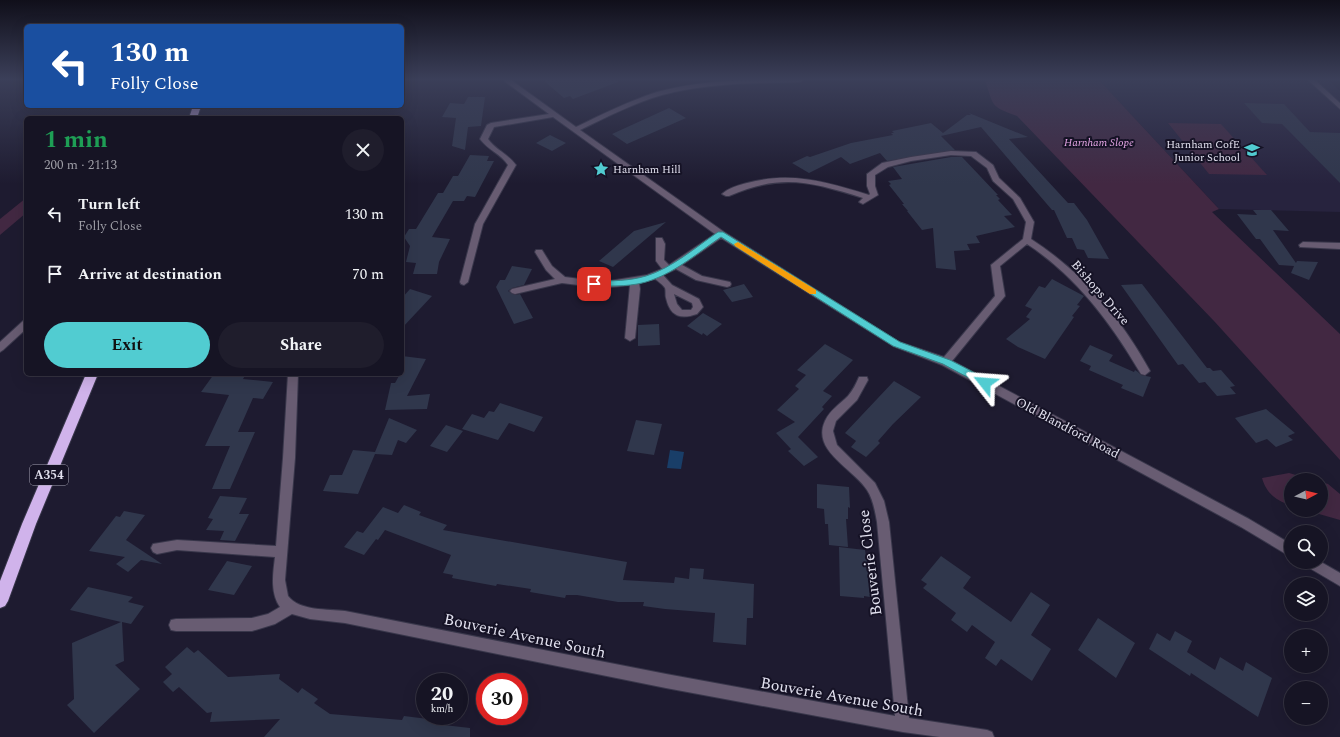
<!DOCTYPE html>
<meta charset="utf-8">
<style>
body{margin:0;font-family:Spectral,serif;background:#1f1d2c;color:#f1f3f6;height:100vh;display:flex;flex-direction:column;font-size:15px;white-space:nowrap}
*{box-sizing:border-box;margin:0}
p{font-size:13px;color:#9e9ea6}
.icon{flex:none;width:22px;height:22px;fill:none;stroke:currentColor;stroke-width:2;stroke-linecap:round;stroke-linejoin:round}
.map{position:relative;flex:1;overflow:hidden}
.details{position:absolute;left:24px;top:116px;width:380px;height:260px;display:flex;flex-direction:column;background:#161424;border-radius:6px;box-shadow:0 4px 16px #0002,0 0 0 1px #353341}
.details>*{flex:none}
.hud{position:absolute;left:24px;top:24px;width:380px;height:84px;border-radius:6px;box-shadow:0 4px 16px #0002,0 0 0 1px #353341;background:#1a4fa0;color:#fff;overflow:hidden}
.needle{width:26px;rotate:83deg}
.tools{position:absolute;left:1284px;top:473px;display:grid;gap:8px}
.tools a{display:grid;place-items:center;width:44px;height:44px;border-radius:50%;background:#161424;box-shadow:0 4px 16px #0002,0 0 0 1px #353341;font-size:20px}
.speed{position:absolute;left:416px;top:673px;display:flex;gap:8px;font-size:20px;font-weight:700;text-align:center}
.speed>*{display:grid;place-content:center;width:52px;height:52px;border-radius:50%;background:#161424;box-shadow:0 4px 16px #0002,0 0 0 1px #353341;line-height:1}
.speed small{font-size:10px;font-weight:400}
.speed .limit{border:6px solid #d22;background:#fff;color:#111}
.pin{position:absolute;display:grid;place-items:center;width:34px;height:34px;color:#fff;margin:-17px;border-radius:8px;box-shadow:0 2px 6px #0006}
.me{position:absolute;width:44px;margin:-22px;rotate:298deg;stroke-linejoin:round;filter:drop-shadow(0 0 3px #0008)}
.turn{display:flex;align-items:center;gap:14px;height:84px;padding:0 20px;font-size:18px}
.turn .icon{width:52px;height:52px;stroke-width:2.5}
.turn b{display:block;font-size:28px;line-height:34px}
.round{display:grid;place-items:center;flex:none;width:42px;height:42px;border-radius:21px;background:#1f1d2c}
.headline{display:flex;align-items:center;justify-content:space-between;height:68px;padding:0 20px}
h1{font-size:24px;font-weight:700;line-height:30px;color:#1e9e55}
.action{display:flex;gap:8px;margin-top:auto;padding:8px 20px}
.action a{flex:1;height:46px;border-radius:24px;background:#51ccd1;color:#111;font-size:16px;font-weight:700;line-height:46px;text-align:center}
.action a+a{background:#1f1d2c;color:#f1f3f6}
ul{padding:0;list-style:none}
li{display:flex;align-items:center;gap:12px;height:60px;padding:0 20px}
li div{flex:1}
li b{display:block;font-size:15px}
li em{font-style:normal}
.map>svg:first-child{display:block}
.built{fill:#27233e}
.green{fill:#422842}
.water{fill:#193e68}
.building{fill:#30374c}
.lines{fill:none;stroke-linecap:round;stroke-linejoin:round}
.minor-casing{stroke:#39374b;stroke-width:2}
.highway-casing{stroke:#39374b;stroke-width:2}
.minor{fill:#685c72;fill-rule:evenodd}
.highway{fill:#d0b3eb;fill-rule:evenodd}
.route{fill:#51ccd1;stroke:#358588}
.slow{fill:#f59e0b}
.labels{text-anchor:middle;stroke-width:4;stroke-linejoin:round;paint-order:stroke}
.far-park-label{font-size:11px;font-style:italic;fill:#e6a6e6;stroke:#151225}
.far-poi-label{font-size:11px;fill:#e2e1ef;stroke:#151225;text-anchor:end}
.shield{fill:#151225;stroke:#a4a3b2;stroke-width:1}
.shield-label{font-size:12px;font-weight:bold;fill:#e2e1ef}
.street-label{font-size:13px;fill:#e2e1ef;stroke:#151225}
.near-street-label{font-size:16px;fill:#e2e1ef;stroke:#151225}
</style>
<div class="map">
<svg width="1340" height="737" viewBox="0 0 1340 737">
<rect width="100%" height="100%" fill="#1e1b30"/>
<path class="built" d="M 1099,80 L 1328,80 L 1340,91 L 1340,212 L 1219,209 Z"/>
<path class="green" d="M 985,80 L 1099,80 L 1219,209 L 1212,212 L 1340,334 L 1340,460 L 1214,321 L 1017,116 C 990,106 994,107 985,80 Z
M 1168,123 L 1221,124 L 1267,175 L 1209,174 Z
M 26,198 L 26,213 L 0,235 L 0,219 Z
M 1289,473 L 1313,480 L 1291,480 L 1291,506 C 1276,499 1267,495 1262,478 Z
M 1321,482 L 1328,484 L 1340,494 L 1340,520 L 1305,510 L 1321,510 Z"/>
<path class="water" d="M 670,450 L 684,452 L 681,469 L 667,468 Z"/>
<path class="building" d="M 543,80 L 618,80 L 618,82 L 573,99 L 570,96 L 564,98 Z
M 468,97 L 485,97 L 481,126 L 468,127 L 465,150 L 452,146 L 456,118 L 442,117 L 450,103 L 464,104 Z
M 1244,103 L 1284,104 L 1310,132 L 1340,133 L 1340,183 L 1282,124 L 1262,123 Z
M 669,108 L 686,118 L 627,144 L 612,134 Z
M 969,113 L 1028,137 L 1009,139 L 1068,203 L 1074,203 L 1087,220 L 1109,259 L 1088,258 L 1084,250 L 1077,249 L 1072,238 L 1067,238 L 1054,210 L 1052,210 L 981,127 L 941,136 L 955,150 L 887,161 L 880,153 L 850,164 L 841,157 L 809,173 L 792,163 L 807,156 L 810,157 L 851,143 L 893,135 L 891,133 L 894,133 L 892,131 L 931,123 L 943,133 L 967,115 L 971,115 Z
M 550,135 L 566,143 L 552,151 L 536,143 Z
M 470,155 L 489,156 L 487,161 L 494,161 L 475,197 L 467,196 L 464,201 L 453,201 L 432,237 L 450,239 L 439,262 L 437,274 L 413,274 L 416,263 L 406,262 L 410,246 L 404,237 L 409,229 L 416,229 L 438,193 L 443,193 L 453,176 L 458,176 Z
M 951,157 L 962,157 L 998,195 L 996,195 L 1000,199 L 998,200 L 1012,215 L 1004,216 L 1015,227 L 976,236 L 980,243 L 967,244 L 970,250 L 954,251 L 956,270 L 936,268 L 933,228 L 922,230 L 907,211 L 908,211 L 902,204 L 904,204 L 889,185 L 891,184 L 888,181 L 902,179 L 893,167 Z
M 1253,210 L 1271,210 L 1289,231 L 1273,230 L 1296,263 L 1297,261 L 1318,262 L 1309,280 L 1291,273 L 1294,266 L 1279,265 L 1260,239 L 1256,239 L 1237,214 L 1257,215 Z
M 666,222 L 613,267 L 599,261 L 634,231 Z
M 512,266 L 532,269 L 524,285 L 512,288 L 508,291 L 515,295 L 520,294 L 533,318 L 514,324 L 496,287 L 500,280 L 505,280 Z
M 1052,279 L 1084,296 L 1077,305 L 1080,306 L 1072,316 L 1074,317 L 1045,359 L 1018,347 L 1006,339 L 1030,319 L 1026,317 L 1032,309 L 1025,306 L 1039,286 L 1045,288 Z
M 744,284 L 753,297 L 732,302 L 723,290 Z
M 1142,284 L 1207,368 L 1210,368 L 1213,371 L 1221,370 L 1235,386 L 1230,387 L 1236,394 L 1217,396 L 1205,382 L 1199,383 L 1183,364 L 1178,365 L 1121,285 Z
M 410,289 L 432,296 L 402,328 L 402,298 Z
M 703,313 L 722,324 L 707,336 L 703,333 L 702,335 L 687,326 Z
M 659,324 L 660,345 L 638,346 L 638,325 Z
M 825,344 L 853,360 L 823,391 L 832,396 L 822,407 L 824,409 L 798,437 L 818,457 L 804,466 L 788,451 L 791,449 L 776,433 L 795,422 L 777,410 L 799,389 L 795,386 L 806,375 L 797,370 Z
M 1090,345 L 1113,355 L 1109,361 L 1134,372 L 1135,370 L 1138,372 L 1141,375 L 1151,377 L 1143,397 L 1121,388 L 1123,385 L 1089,370 L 1091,366 L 1080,361 Z
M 402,356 L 426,359 L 407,396 L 430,394 L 427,409 L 385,410 L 391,383 L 395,383 L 400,374 L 402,374 Z
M 214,374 L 246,374 L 243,379 L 273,382 L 263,399 L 253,398 L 238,432 L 255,432 L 230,489 L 212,489 L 230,446 L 205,446 L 229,395 L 201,392 Z
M 894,381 L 921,397 L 893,424 L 878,441 L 880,443 L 866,457 L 851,447 L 856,441 L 845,433 Z
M 500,403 L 543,417 L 534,432 L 509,423 L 498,440 L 462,429 L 472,414 L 484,418 L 489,411 L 494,412 Z
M 1266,409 L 1295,433 L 1288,436 L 1293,440 L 1276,447 L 1267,439 L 1256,443 L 1235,418 Z
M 389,418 L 417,430 L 406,443 L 398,440 L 392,455 L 375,454 L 358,494 L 323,491 L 330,475 L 342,475 L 353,450 L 375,452 Z
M 636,420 L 662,424 L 654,455 L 627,451 Z
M 446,425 L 463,431 L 447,452 L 430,446 Z
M 817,484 L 849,487 L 850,508 L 848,507 L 848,519 L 846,519 L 848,547 L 829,545 L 828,524 L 825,524 L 824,509 L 817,508 Z
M 220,496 L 247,498 L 239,514 L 249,514 L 235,541 L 220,540 L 224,531 L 206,530 L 213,519 L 208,518 Z
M 404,505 L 421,512 L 419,515 L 447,525 L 443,530 L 627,562 L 623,580 L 674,583 L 675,577 L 689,579 L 690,568 L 704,569 L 703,579 L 754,584 L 753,618 L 747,618 L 746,645 L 713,642 L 715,613 L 665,609 L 643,606 L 644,602 L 618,602 L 577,595 L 566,595 L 565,598 L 530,592 L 531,589 L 497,584 L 496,586 L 452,578 L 453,575 L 443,573 L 451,555 L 385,530 L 378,540 L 376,539 L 364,555 L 344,547 L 357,531 L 363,533 L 383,507 L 398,513 Z
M 124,511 L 145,515 L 126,540 L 162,564 L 141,560 L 128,572 L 116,564 L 125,557 L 89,551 L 116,516 L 120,517 Z
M 839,547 L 865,550 L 866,557 L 868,557 L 870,597 L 864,596 L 864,598 L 840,596 Z
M 941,556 L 971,577 L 963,588 L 1011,622 L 1031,592 L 1050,605 L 1031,635 L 1051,649 L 1032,681 L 1001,659 L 996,666 L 985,658 L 995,642 L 972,625 L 967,632 L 951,620 L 956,613 L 923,588 L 927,584 L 921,580 Z
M 227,561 L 252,566 L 234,595 L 208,590 Z
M 88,587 L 133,597 L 128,602 L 144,606 L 131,624 L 122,622 L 124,661 L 115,665 L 140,689 L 94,733 L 67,705 L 74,699 L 72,643 L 121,622 L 70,610 Z
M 1098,618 L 1135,643 L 1116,678 L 1078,650 Z
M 1175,631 L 1192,641 L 1187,652 L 1215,670 L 1220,657 L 1243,671 L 1246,662 L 1272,678 L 1258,717 L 1191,673 L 1190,676 L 1149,649 L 1157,633 L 1170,641 Z
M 187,647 L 194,653 L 198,650 L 228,677 L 280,674 L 279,679 L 298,693 L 302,688 L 318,699 L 314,703 L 330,714 L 402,720 L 404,716 L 436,720 L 435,724 L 470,728 L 470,737 L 264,737 L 280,719 L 210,722 L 212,712 L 207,713 L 179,687 L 173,692 L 163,682 L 172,674 L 165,667 Z"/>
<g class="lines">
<g class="minor-casing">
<path id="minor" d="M 503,80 L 511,80 L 576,127 C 603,114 629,101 657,92 C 705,79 754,80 803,80 L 800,82 C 754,83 707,83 662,95 C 634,103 607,117 580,130 L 724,232 L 899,342 L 944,357 L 995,296 L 991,265 L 1023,239 L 1026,222 L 1013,199 L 993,181 L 987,168 L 971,156 L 951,155 L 911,161 L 888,167 L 875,175 L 875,186 L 878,195 L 863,204 L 859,202 L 863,198 C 811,182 781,173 729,196 L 726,196 L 722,194 C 728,188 739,185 747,183 C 791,171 827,182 869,195 L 870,194 L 867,186 L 867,174 L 882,163 L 911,157 L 951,151 L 976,152 L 993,165 L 999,178 L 1020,198 L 1034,222 L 1031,239 C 1082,272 1121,318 1150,371 L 1145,375 L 1141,374 C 1111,323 1077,277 1027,244 L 1000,266 L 1005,296 L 952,361 L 1249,519 L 1291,544 L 1291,557 L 1241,527 L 942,365 L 893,346 L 721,238 L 682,265 L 702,276 L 730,282 L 731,284 L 730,286 L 727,287 L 696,280 L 676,269 L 663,275 L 672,285 L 699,299 L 703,307 L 697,314 C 680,320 670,316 666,298 C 665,295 666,290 665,288 C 663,285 658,281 655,279 L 639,283 L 640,289 L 635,338 L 630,341 L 625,338 L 630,285 L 603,288 L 562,283 L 515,294 L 512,293 L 510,291 L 512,289 L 555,279 L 546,270 L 535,252 L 536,250 L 542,250 L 552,266 L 565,277 L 603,282 L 647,275 L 662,269 L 656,261 L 656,238 L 662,238 L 665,244 L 664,260 L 669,265 L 715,234 L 553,117 L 494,127 L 488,139 C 496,150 508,154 516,165 L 483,224 L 468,282 L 464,285 L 461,284 L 460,282 L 475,224 L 508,165 C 501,154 488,150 480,139 L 487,125 L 491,123 L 549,114 ZM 674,294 L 692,303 L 693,307 L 691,310 L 682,310 L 677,304 Z
M 1308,80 L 1315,80 L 1340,103 L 1340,109 Z
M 1303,242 L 1340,243 L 1340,249 L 1300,247 L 1299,245 Z
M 26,320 L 26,329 L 3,350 L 0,352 L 0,342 L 23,321 Z
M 288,374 L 298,374 L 295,458 L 285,580 L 288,596 C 299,611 328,609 345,611 L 666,674 L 895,716 L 877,522 C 875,511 873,499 867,490 C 854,469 811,451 825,421 C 830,410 840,404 848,396 C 853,390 856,384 859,377 L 867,377 L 868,380 L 857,400 L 836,421 L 833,431 L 837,445 L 875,483 L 884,501 L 889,522 L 909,718 L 987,730 L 992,732 L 994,737 L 940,737 L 903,732 L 666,688 L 345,623 L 310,619 L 292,614 L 275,624 L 252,631 L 176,631 L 171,630 L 169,625 L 171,620 L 176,619 L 252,618 L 268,614 L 280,607 C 270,593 273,574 275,557 L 177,550 L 157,554 L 153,552 L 151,548 L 153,544 L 177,540 L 276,546 L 283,458 Z
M 1304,562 L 1321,562 L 1340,573 L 1340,586 L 1306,566 Z"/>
</g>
<g class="highway-casing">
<path id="highway" d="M 193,106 L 201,106 L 197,118 L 189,118 Z
M 86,374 L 98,374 L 36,524 L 8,601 L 5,606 L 0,608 L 0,581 L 22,524 Z"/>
</g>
<use href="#minor" class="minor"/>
<use href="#highway" class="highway"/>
</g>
<linearGradient id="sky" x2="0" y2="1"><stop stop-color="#100f1a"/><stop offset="0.43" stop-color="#3b3f59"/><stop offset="1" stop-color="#3b3f59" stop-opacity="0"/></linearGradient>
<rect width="1340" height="184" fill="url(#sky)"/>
<path class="route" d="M 718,232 L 723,232 L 900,342 L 950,360 L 989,380 L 989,385 L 982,385 L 943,364 L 893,346 L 721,237 C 699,252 677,271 652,280 C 634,287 613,286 594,286 L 590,284 L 594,281 C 612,281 629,281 646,276 C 672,268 696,247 718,232 Z"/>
<path class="slow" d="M 738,242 L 816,290 L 816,294 L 810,294 L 735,246 L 734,244 Z"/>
<defs>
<g id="school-bare" transform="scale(1.2)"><path d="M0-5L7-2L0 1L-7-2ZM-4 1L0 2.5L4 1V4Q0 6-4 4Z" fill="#51ccd1" stroke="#151225" stroke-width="2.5" paint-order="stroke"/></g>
<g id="sight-bare" transform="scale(1.2)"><path d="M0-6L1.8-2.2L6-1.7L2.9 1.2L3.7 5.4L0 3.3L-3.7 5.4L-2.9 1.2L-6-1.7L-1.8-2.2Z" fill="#51ccd1" stroke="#151225" stroke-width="2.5" paint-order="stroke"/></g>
</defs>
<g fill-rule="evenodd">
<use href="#school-bare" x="1252" y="150"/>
<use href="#sight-bare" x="601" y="169"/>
</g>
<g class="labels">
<g class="far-park-label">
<text x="1099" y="146">Harnham Slope</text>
</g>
<g class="far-poi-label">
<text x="1240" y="148">Harnham CofE<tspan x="1240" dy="13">Junior School</tspan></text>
<text x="613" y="173" text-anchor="start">Harnham Hill</text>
</g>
<rect class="shield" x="30" y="465" width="38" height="20" rx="3"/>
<g class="shield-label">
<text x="49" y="479">A354</text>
</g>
<g class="street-label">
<text transform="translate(1101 292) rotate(49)" y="5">Bishops Drive</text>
<text transform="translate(1068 427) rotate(28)" y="5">Old Blandford Road</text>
</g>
<g class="near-street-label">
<text transform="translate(869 563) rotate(-97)" y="6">Bouverie Close</text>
<text transform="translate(525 635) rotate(12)" y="6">Bouverie Avenue South</text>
<text transform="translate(842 696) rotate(10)" y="6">Bouverie Avenue South</text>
</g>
</g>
</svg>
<div class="tools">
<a><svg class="needle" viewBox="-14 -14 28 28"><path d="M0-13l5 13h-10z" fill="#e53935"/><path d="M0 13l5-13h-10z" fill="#9e9ea6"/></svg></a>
<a><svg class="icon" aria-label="search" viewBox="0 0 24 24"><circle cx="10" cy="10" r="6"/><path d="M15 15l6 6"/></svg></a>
<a><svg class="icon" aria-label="layers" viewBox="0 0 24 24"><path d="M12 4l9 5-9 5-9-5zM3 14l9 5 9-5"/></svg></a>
<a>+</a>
<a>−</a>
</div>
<div class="speed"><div>20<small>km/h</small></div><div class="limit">30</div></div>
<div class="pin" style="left:594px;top:284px;background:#d93025"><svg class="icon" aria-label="arrive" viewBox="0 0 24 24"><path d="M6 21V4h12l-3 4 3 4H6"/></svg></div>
<svg class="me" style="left:985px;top:383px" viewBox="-20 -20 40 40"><path d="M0-17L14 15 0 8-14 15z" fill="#51ccd1" stroke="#fff" stroke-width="4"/></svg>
<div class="hud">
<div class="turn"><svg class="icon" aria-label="left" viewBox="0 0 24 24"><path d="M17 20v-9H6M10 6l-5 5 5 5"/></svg><div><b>130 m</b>Folly Close</div></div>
</div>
<section class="details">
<div class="headline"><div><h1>1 min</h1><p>200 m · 21:13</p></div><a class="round"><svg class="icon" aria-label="close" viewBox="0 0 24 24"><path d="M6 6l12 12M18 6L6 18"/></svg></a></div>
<ul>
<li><svg class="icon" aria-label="left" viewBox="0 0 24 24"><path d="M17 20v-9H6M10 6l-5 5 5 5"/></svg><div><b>Turn left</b><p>Folly Close</p></div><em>130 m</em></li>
<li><svg class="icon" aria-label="arrive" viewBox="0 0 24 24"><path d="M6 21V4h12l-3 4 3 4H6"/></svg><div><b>Arrive at destination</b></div><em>70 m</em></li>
</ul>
<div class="action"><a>Exit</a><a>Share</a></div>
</section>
</div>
